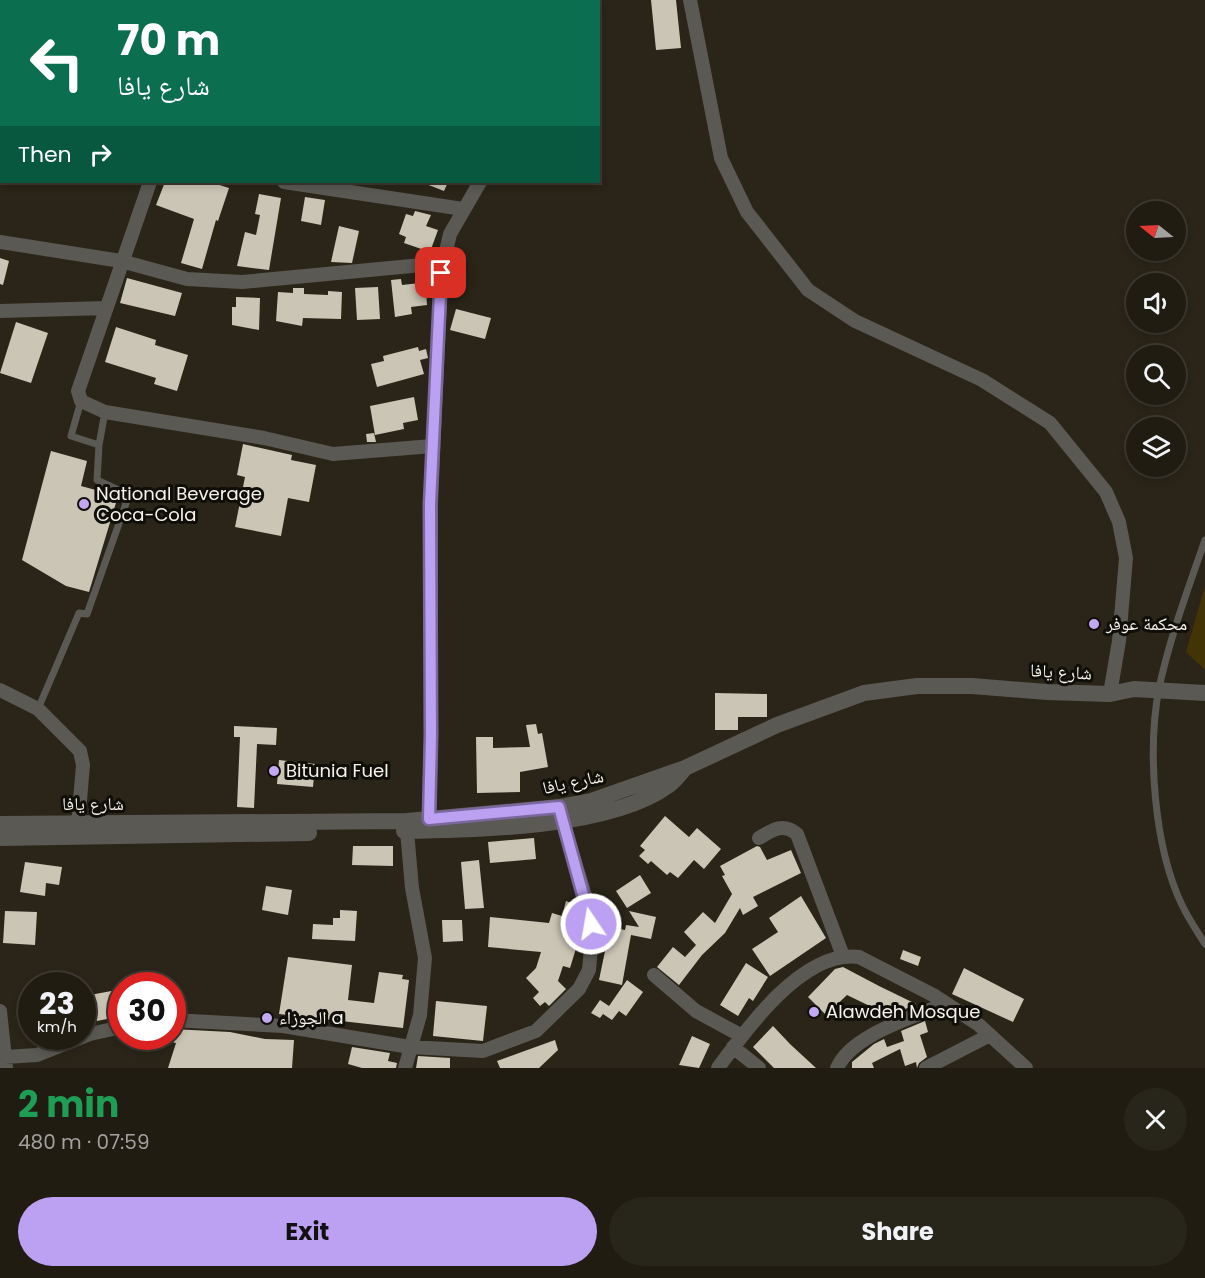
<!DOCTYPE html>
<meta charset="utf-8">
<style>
body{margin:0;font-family:Poppins,"Noto Naskh Arabic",sans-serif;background:#28251b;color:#f1f3f6;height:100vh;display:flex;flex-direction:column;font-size:22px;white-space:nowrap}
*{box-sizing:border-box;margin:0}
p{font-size:20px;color:#a2a19f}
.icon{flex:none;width:33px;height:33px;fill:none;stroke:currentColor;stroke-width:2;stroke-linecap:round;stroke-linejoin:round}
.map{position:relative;height:1068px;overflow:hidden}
.drawer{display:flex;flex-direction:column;background:#201c12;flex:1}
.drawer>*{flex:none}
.top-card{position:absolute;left:0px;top:0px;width:600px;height:183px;box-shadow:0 3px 9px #0003,0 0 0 2px #3d3a32;background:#0b6e4f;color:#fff;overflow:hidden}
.needle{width:39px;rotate:288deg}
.controls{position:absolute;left:1126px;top:201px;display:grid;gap:12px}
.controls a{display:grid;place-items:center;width:60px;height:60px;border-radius:50%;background:#201c12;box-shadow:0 3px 9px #0003,0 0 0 2px #3d3a32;font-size:30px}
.speed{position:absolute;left:18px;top:972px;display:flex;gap:12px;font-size:30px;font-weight:700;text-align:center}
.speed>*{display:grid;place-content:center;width:78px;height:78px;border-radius:50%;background:#201c12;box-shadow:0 3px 9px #0003,0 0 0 2px #3d3a32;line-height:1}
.speed small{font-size:15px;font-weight:400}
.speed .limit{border:9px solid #d22;background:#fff;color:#111}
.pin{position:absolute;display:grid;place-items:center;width:51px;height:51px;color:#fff;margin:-26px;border-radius:12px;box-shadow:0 3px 9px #0006}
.me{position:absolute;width:66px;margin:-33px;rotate:348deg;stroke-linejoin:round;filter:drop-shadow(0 0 4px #0008)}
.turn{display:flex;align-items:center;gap:21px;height:126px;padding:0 18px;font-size:27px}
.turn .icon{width:78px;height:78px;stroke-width:2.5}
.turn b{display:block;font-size:42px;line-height:51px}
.then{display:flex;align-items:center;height:57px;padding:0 18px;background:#0003;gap:12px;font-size:22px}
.round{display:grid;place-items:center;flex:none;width:63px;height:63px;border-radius:32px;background:#28251b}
.head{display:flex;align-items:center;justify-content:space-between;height:102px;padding:0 18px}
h1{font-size:36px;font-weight:700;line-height:45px;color:#1e9e55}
.cta{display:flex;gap:12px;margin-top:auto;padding:12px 18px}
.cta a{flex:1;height:69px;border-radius:36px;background:#bca0f2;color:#111;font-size:24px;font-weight:700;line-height:69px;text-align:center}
.cta a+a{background:#28251b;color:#f1f3f6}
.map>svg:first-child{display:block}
.green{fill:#433406}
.building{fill:#cbc5b5}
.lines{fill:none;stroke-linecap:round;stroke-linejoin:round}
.service{stroke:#5b5953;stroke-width:7}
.minor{stroke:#5b5953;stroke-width:14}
.tertiary{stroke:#5b5953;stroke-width:16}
.route-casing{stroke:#7a689d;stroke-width:15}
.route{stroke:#bca0f2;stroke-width:10}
.poi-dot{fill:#c2a8f3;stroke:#100e09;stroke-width:2}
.labels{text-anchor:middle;stroke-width:6;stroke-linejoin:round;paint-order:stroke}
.poi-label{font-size:18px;fill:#f5f2ea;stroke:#100e09;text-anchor:start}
.street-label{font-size:18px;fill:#f5f2ea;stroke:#100e09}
</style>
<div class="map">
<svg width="1205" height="1068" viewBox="0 0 1205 1068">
<rect width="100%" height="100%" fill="#2a2518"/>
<path class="green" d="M 1205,586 L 1205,670 L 1186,652 Z"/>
<path class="building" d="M 651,0 L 676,0 L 681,48 L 656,50 Z
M 165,182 L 210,182 L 229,188 L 218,221 L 216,220 L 202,269 L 181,263 L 194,219 L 156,205 Z
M 421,182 L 448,182 L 444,191 Z
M 259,194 L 281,198 L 269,270 L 237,266 L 245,232 L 256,235 L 260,215 L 255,214 Z
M 305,197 L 325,200 L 321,225 L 301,221 Z
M 415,211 L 431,215 L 426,226 L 438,230 L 430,252 L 404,243 L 406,237 L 399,234 L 406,214 L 413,216 Z
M 339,226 L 359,231 L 352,263 L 331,262 Z
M 0,258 L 9,261 L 3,285 L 0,284 Z
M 127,278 L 182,293 L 175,316 L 120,303 Z
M 401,279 L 402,285 L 420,283 L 421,292 L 426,291 L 427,305 L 411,307 L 412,314 L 395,317 L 391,280 Z
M 378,287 L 380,319 L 357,320 L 355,288 Z
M 293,288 L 304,288 L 304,294 L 328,295 L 328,291 L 342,292 L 341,319 L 303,318 L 302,326 L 276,321 L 278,292 L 293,293 Z
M 236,297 L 260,298 L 259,330 L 232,325 L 232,307 L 236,307 Z
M 456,309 L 491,318 L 485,339 L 450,330 Z
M 16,322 L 48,333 L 31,383 L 0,373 Z
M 116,327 L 156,340 L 155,345 L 188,355 L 177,391 L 154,384 L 156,378 L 105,362 Z
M 418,347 L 419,351 L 426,349 L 428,358 L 420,360 L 424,374 L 377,387 L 371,364 L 384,361 L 383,356 Z
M 414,397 L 418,420 L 403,423 L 404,429 L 375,435 L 370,406 Z
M 374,433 L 376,442 L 367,442 L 366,434 Z
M 243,444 L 292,455 L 291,460 L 316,465 L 309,502 L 288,498 L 281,536 L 235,527 L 245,477 L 237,475 Z
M 51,451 L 87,461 L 81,486 L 118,496 L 89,592 L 66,586 L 22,560 Z
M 715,693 L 767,694 L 767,717 L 738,717 L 738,730 L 715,730 Z
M 536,724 L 538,734 L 542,733 L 548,767 L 520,772 L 520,792 L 477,793 L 476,737 L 493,737 L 493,748 L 530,747 L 526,725 Z
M 234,726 L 277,728 L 276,745 L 257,744 L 254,808 L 237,807 L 240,737 L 234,737 Z
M 279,760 L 315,764 L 313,787 L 277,784 Z
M 665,816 L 689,837 L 697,828 L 721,849 L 704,869 L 694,860 L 678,878 L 670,872 L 667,875 L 651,861 L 648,864 L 639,856 L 645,850 L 640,846 Z
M 534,838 L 536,859 L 490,863 L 488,842 Z
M 353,846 L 393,846 L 393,866 L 352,865 Z
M 757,846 L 760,847 L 767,860 L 791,850 L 801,873 L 753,897 L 758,906 L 743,915 L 740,908 L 725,933 L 702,955 L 679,985 L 657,967 L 673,947 L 685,957 L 696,945 L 684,932 L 703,912 L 715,923 L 732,894 L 722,876 L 725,875 L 720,866 Z
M 479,860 L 484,908 L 465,909 L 461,862 Z
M 25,862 L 62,867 L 59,885 L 46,883 L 45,896 L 20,892 Z
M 640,875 L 651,893 L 627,908 L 616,891 Z
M 266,886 L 292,890 L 288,915 L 262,910 Z
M 801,896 L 826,938 L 770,976 L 752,949 L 778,932 L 769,918 Z
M 566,901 L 578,905 L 581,912 L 577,926 L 582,927 L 582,943 L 578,942 L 570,968 L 563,966 L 558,981 L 566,989 L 549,1006 L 545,1002 L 540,1006 L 533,998 L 539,992 L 526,978 L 536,968 L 541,952 L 488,947 L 490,917 L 549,923 L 552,913 L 562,916 Z
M 340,910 L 357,911 L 355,941 L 312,939 L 313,924 L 333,925 L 333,918 L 340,918 Z
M 5,911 L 37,912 L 35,945 L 3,943 Z
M 629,911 L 656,917 L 651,939 L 631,935 L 622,985 L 599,980 L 610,927 L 625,930 L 626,925 L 639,927 Z
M 442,920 L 462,920 L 463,941 L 443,942 Z
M 903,950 L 921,957 L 918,966 L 900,959 Z
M 288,957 L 352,965 L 348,1000 L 374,1003 L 379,972 L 403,975 L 402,979 L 409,980 L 403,1028 L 279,1014 Z
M 746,963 L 768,977 L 753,1001 L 749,998 L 738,1016 L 720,1005 Z
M 843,967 L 879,986 L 916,1004 L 884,1019 L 875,1015 L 878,1010 L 847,995 L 826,1015 L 808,997 L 835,969 Z
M 964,968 L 1024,999 L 1013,1022 L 952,994 Z
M 627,980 L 643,992 L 626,1016 L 619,1011 L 612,1020 L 603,1014 L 600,1018 L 591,1013 L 600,1000 L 609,1006 Z
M 122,989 L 122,1016 L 82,1024 L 82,1000 L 91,998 L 90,995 Z
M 436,1001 L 487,1006 L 483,1041 L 433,1036 Z
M 925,1021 L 928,1032 L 920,1035 L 927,1057 L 919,1063 L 917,1068 L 916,1062 L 905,1066 L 900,1049 L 872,1063 L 874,1068 L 852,1068 L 852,1062 L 874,1044 L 884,1039 L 887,1047 L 904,1041 L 901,1031 Z
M 773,1026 L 790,1044 L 816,1068 L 774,1068 L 753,1047 Z
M 172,1029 L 230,1032 L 265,1039 L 294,1040 L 292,1068 L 168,1068 L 176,1043 L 172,1042 Z
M 692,1036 L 710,1044 L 699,1068 L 679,1065 Z
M 555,1040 L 558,1050 L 539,1068 L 500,1068 L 497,1061 Z
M 352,1047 L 390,1053 L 388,1061 L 397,1063 L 396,1068 L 362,1068 L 348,1064 Z
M 418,1056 L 450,1058 L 450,1068 L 416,1068 Z"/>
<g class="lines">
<path class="service" d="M 81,401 L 71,436 L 99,445 L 105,412
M 1205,540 C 1188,589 1170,637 1159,688 C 1147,751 1154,847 1182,905 C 1188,918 1197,931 1205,944
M 38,709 L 79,613 L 87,614 L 129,495 L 97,480 L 99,445"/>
<path class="minor" d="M 690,0 L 721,158 L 747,212 L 808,290 L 855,321 L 982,380 L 1050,423 L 1106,492 L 1119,522 L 1126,558 L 1119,641 L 1110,694
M 208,2 L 208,0
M 0,17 L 2,17
M 150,182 L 78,391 L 81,401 L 105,412 L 264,438 L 333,454 L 433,446
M 284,182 L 463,209
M 0,242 L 121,261 L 187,279 L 242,282 L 443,263
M 0,311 L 106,308
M 0,690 L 38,709 L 80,751 L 83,765 L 78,824
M 429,819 L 431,736 L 431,504 L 441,273 L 450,234 L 480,182
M 759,838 C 772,830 783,822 797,834 L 843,956
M 654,975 L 696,1011 L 742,1036
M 0,1011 L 6,1068
M 172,1020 L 283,1026 L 410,1047 L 483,1051 L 536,1031 L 579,989 L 589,970 L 592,936 L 590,912 L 560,812
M 733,1047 L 759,1068
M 5,1057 L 37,1055 L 90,1034 L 122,1027
M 405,1068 L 420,1015 L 425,958 L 412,888 L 407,831
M 718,1068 C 747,1028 804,949 859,957 L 935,996 L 979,1025 L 1026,1068
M 837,1068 C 852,1034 913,1018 946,1003
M 926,1068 L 990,1035"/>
<path class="tertiary" d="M 0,824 L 407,821 L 559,807 L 591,801 L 685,768 L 777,725 L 864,693 L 917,686 L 972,686 L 1047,692 L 1110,694 L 1134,689 L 1205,693
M 404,831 C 476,830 611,828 669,785 C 675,781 680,774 685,768
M 0,838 L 309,833"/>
</g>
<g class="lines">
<g class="route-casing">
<path id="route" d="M 441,273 L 430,504 L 431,736 L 429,819 L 559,807 L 591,924"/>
</g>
<use href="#route" class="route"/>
</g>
<g class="poi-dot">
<circle cx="84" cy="504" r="6"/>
<circle cx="1094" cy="624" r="6"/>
<circle cx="274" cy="771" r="6"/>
<circle cx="814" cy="1012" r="6"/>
<circle cx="267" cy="1018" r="6"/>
</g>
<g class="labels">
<g class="poi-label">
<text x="96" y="500">National Beverage<tspan x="96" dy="21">Coca-Cola</tspan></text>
<text x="1106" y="630">محكمة عوفر</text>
<text x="286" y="777">Bitunia Fuel</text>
<text x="826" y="1018">Alawdeh Mosque</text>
<text x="279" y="1024">الجوزاء a</text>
</g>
<g class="street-label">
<text transform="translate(1061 672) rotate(3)" y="6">شارع يافا</text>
<text transform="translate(573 782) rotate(-12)" y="6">شارع يافا</text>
<text x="93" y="810">شارع يافا</text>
</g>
</g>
</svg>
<div class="controls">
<a><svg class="needle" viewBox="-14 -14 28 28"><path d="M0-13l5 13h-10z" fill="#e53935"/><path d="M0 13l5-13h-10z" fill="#a2a19f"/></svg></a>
<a><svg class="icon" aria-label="sound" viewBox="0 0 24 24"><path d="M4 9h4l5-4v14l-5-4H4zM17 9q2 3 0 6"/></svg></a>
<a><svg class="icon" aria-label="search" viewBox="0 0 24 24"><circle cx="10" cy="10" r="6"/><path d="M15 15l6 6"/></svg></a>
<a><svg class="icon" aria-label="layers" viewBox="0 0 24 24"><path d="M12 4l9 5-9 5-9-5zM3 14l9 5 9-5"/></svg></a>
</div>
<div class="speed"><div>23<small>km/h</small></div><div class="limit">30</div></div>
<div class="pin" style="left:441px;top:273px;background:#d93025"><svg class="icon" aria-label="arrive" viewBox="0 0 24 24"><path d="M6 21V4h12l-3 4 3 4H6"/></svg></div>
<svg class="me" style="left:591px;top:924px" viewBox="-20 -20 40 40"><circle r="17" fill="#bca0f2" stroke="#fff" stroke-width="3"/><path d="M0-11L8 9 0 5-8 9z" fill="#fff"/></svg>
<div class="top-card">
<div class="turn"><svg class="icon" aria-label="left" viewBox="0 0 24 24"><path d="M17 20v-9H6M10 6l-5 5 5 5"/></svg><div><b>70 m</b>شارع يافا</div></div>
<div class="then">Then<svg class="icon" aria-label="right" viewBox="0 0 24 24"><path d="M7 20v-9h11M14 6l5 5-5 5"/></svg></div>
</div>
</div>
<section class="drawer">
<div class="head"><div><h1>2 min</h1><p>480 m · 07:59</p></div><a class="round"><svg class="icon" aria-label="close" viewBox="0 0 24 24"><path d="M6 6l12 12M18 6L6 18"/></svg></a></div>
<div class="cta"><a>Exit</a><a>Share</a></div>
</section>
